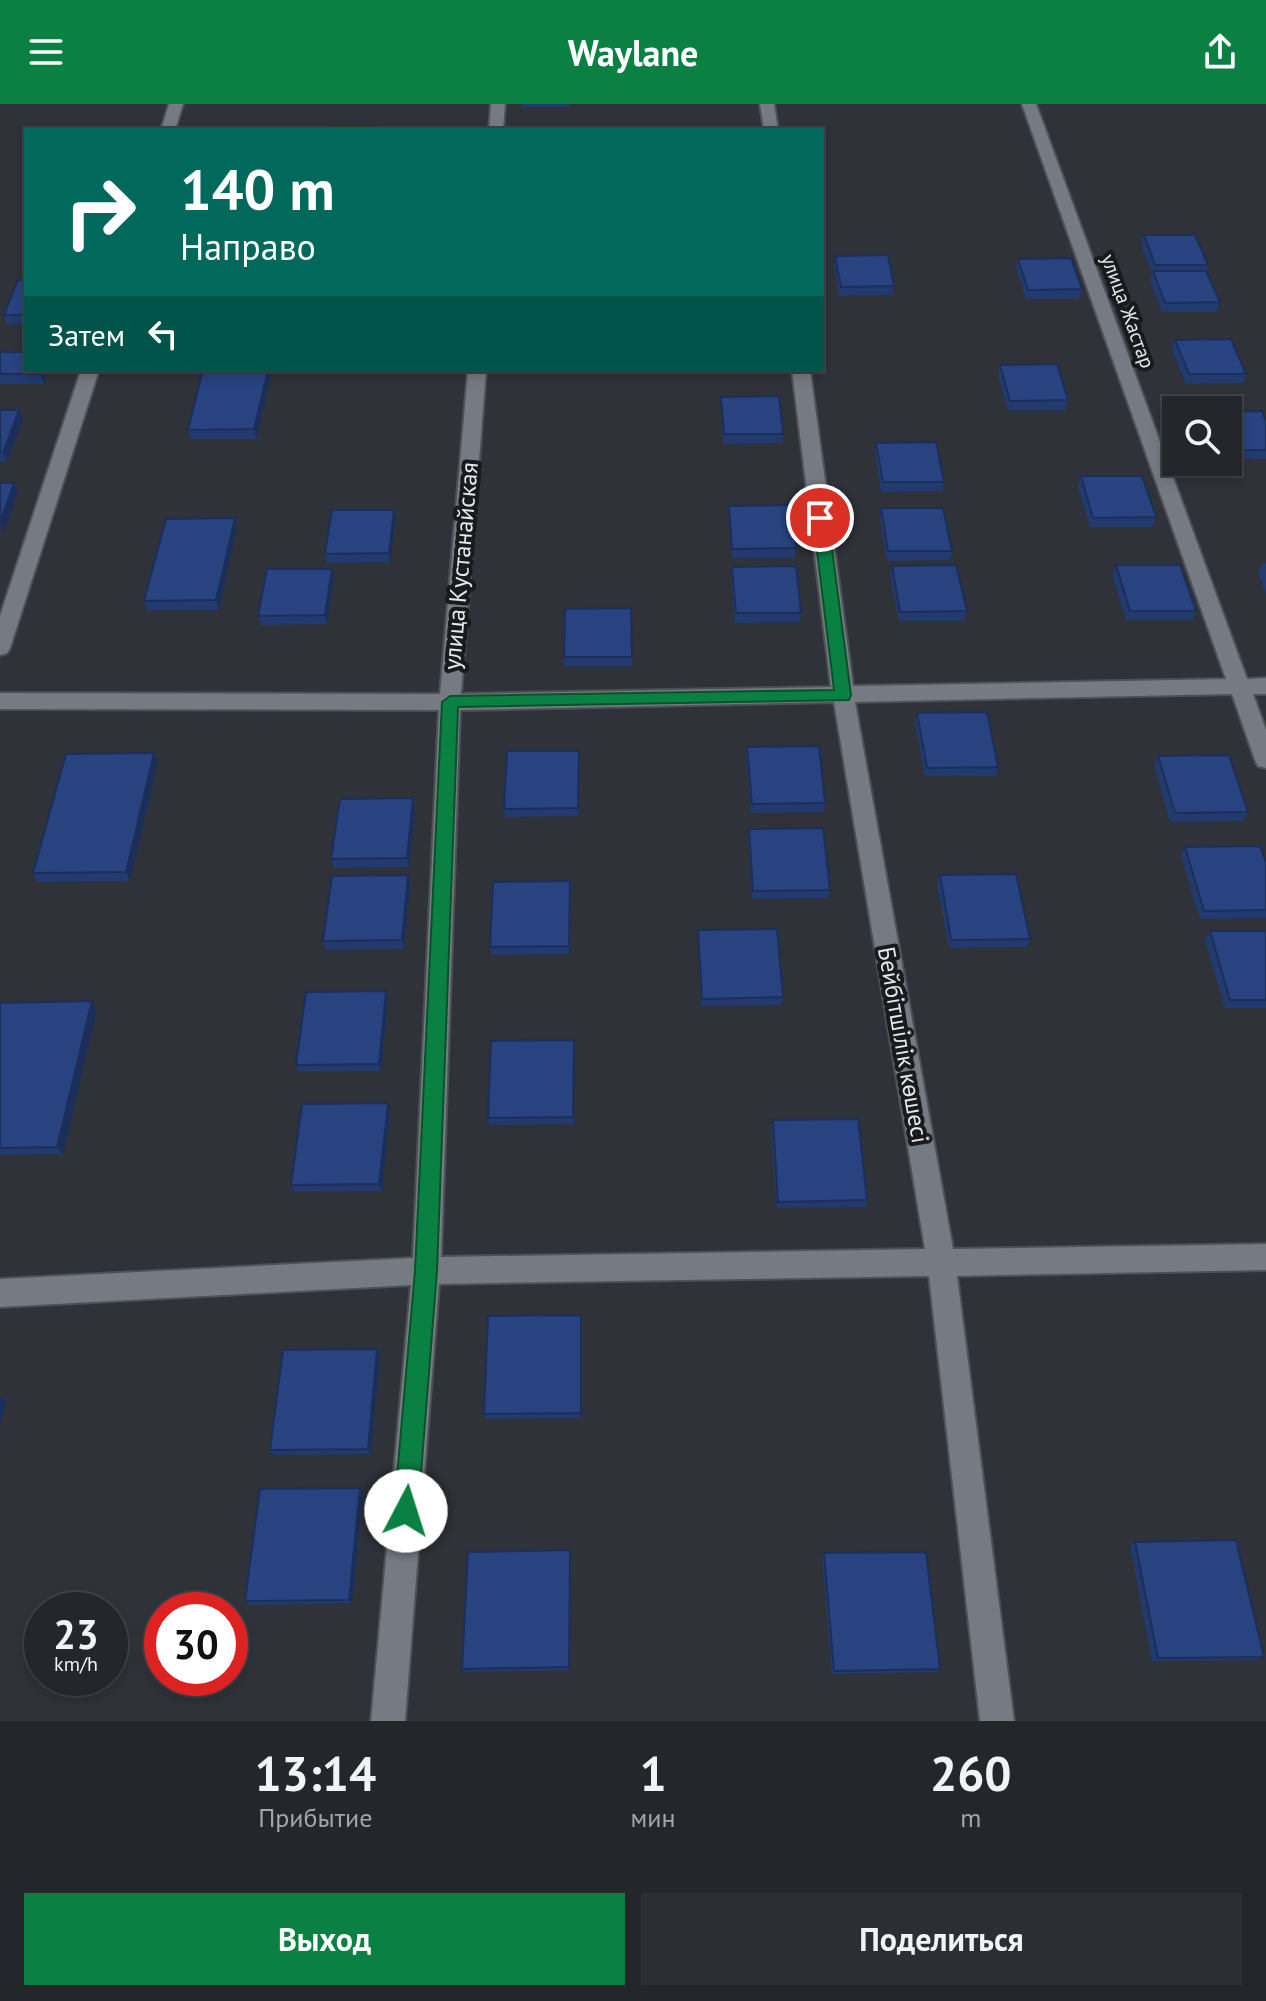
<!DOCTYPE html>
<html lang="ru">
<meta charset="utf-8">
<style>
body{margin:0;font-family:"PT Sans",sans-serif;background:#2b2e33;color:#f1f3f6;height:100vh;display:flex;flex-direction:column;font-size:30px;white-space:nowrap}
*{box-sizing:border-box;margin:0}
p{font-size:26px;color:#a3a5a9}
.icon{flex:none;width:44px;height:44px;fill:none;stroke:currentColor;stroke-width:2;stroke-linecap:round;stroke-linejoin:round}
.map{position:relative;height:1617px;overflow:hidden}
.sheet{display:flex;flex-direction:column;background:#23262b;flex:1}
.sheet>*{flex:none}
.top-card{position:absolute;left:24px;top:24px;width:800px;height:244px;border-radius:0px;box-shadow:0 4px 12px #0003,0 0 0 2px #404347;background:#00695c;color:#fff;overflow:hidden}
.controls{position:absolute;left:1162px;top:292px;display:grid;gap:16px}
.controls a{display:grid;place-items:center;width:80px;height:80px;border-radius:0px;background:#23262b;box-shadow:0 4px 12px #0003,0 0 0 2px #404347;font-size:40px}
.speed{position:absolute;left:24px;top:1488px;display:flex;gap:16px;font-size:40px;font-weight:700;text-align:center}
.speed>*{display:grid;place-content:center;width:104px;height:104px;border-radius:50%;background:#23262b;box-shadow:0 4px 12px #0003,0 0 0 2px #404347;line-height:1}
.speed small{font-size:20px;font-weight:400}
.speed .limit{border:12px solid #d22;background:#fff;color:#111}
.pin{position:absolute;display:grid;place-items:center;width:68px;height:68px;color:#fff;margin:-34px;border:4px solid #fff;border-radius:50%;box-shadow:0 2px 8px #0007}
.me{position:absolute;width:88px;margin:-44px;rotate:5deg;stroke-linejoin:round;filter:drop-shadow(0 0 6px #0008)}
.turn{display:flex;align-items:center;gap:28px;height:168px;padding:0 24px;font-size:36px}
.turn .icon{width:104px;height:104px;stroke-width:2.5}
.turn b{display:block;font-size:56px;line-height:68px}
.then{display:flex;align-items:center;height:76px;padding:0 24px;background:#0003;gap:16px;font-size:30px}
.eta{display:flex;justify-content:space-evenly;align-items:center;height:136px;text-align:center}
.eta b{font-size:48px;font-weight:700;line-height:56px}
.action{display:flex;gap:16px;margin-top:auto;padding:16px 24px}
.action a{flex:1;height:92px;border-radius:0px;background:#0b8043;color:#fff;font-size:32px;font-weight:700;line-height:92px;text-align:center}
.action a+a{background:#2b2e33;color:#f1f3f6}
header{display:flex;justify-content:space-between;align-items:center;height:104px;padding:0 24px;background:#0b8043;color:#fff;font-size:36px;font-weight:700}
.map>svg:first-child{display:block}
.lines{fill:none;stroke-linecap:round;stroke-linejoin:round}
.minor-casing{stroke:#4d5055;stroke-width:4}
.minor{fill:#767a82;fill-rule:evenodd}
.wall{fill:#223a6e}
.shaded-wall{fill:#1c2f5a}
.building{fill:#284380;stroke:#1c2f5a;stroke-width:2}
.route{fill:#0b8043;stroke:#07532c;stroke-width:2}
.labels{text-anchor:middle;stroke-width:8;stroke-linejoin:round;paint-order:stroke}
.far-street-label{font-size:20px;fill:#e6e8ec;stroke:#191a1d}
.street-label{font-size:24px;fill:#e6e8ec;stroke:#191a1d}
</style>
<header><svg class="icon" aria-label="menu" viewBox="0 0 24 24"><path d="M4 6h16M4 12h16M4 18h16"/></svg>Waylane<svg class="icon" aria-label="share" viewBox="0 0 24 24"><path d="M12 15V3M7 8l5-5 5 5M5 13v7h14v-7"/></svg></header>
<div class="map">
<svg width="1266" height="1617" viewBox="0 0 1266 1617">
<rect width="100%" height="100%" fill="#2f3239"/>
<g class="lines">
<g class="minor-casing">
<path id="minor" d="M 169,0 L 183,0 L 175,26 L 161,26 Z
M 491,0 L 505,0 L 503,26 L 489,26 Z
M 760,0 L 774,0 L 778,26 L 764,26 Z
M 1022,0 L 1036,0 L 1247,575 L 1266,574 L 1266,590 L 1253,590 L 1266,626 L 1266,664 L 1258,662 L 1255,656 L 1232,590 L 855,598 L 953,1145 L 1266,1140 L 1266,1166 L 957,1172 L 1014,1617 L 980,1617 L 929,1172 L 439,1180 L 405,1617 L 371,1617 L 411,1181 L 0,1203 L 0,1175 L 413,1154 L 439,606 L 0,605 L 0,589 L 440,590 L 468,266 L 486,266 L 461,590 L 831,583 L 792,266 L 810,266 L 853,582 L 1226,575 ZM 834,598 L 925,1145 L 441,1153 L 460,606 Z
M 81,266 L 99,266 L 10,544 L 7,549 L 0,551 L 0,512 Z"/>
</g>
<use href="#minor" class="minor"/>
</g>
<path class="wall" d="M 522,0 L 569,0 L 569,3 L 522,3 Z
M 1144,131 L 1208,161 L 1206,168 L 1220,198 L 1216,208 L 1162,208 L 1150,177 L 1152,169 L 1141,141 Z
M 835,152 L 894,182 L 892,191 L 839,192 L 834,161 Z
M 1018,155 L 1082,185 L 1079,195 L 1026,195 L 1016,164 Z
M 26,176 L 26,220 L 7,221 L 4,211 Z
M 1175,236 L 1246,270 L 1243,279 L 1186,280 L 1172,245 Z
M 0,248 L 48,266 L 44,280 L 0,280 Z
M 1000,261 L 1068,296 L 1065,306 L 1008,306 L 998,270 Z
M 268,266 L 270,275 L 257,335 L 191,335 L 188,326 Z
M 721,293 L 783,330 L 782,339 L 723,340 Z
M 0,306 L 23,315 L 7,358 L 0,358 Z
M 1228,308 L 1266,318 L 1266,355 L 1228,355 Z
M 876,339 L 944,378 L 942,387 L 881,388 L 875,348 Z
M 1081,372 L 1156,413 L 1152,423 L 1090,423 L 1078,382 Z
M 729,402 L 796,444 L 795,454 L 732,454 L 729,411 Z
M 881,404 L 952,447 L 950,456 L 887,457 L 880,414 Z
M 394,406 L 396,415 L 390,458 L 327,459 L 325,450 Z
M 237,424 L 219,506 L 147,506 L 144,497 Z
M 1262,459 L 1266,459 L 1266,490 L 1258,468 Z
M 1116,461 L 1196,507 L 1192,516 L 1126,516 L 1112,470 Z
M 892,462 L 967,507 L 964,517 L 899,517 L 890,471 Z
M 732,463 L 801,509 L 800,518 L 735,519 L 731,472 Z
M 334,474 L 327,520 L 261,521 L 258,512 Z
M 631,504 L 632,562 L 564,562 L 564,553 Z
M 917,609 L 998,663 L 996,672 L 925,672 L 915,618 Z
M 747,643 L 825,699 L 824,708 L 751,709 L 746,652 Z
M 1158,652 L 1248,708 L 1243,717 L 1170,718 L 1154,661 Z
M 579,656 L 578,712 L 505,713 L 504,705 Z
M 158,658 L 130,777 L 37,778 L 33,769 Z
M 415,703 L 409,763 L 334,764 L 331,755 Z
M 749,725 L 830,786 L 828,794 L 752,795 L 748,733 Z
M 1185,743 L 1266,759 L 1266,814 L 1200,815 L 1181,752 Z
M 940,771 L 1030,835 L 1026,843 L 949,844 L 937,780 Z
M 410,780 L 404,845 L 326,846 L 323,837 Z
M 570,785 L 569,850 L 491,851 L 490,843 Z
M 698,826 L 783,893 L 782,901 L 701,902 Z
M 1210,827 L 1266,827 L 1266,904 L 1225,904 L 1205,836 Z
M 388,895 L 381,967 L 299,968 L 296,961 Z
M 0,899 L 97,905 L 63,1050 L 0,1051 Z
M 574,944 L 574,1020 L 489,1021 L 488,1014 Z
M 388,999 L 390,1006 L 382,1087 L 295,1088 L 291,1081 Z
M 773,1016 L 867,1096 L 865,1103 L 777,1104 L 771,1023 Z
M 582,1217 L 581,1314 L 486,1315 L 484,1310 Z
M 380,1251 L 371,1350 L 274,1351 L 270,1346 Z
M 363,1388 L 352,1499 L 249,1501 L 245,1497 Z
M 1135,1438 L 1264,1553 L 1257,1556 L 1152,1557 L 1130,1442 Z
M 824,1449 L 940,1565 L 937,1568 L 832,1570 L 822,1453 Z
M 571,1450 L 569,1566 L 464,1568 L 462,1565 Z"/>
<path class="shaded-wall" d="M 41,266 L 48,266 L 44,280 L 40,270 Z
M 268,266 L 270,275 L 257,335 L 254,325 Z
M 19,306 L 23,315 L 7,358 L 3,349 Z
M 14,379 L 18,388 L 4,430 L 0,419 Z
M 394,406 L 396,415 L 390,458 L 389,449 Z
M 235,414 L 237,424 L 219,506 L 216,496 Z
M 332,465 L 334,474 L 327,520 L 325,511 Z
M 154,649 L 158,658 L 130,777 L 126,768 Z
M 413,694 L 415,703 L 409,763 L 407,754 Z
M 408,771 L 410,780 L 404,845 L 402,836 Z
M 386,887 L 388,895 L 381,967 L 379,960 Z
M 92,897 L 97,905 L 63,1050 L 57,1043 Z
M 388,999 L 390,1006 L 382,1087 L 379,1080 Z
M 377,1245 L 380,1251 L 371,1350 L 368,1345 Z
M 0,1291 L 6,1296 L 0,1324 Z
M 360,1384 L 363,1388 L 352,1499 L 349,1496 Z"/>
<path class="building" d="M 329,22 L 377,22 L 376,26 L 328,26 Z
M 1144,131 L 1195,131 L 1208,161 L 1155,161 Z
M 888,151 L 894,182 L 841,183 L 835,152 Z
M 1071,154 L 1082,185 L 1028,186 L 1018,155 Z
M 1153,167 L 1206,167 L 1220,198 L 1165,199 Z
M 18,176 L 26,176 L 26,211 L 4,211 Z
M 1231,235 L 1246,270 L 1189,270 L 1175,236 Z
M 0,248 L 26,248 L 26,266 L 41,266 L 40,270 L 0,270 Z
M 1057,260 L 1068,296 L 1010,297 L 1000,261 Z
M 203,266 L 268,266 L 254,325 L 188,326 Z
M 779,292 L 783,330 L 724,330 L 721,293 Z
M 0,306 L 19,306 L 3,349 L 0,349 Z
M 1262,307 L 1266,318 L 1266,346 L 1228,346 L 1228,308 Z
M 936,338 L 944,378 L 883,378 L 876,339 Z
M 1081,372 L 1142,372 L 1156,413 L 1093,414 Z
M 0,379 L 14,379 L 0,419 Z
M 791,401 L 796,444 L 732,445 L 729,402 Z
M 881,404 L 943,404 L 952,447 L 888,447 Z
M 332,406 L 394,406 L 389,449 L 325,450 Z
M 235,414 L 216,496 L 144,497 L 166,415 Z
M 956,461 L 967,507 L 900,508 L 892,462 Z
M 1116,461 L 1180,461 L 1196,507 L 1130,507 Z
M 796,462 L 801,509 L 736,509 L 732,463 Z
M 267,465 L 332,465 L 325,511 L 258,512 Z
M 631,504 L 632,553 L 564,553 L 565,505 Z
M 987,608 L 998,663 L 927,664 L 917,609 Z
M 819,642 L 825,699 L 752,700 L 747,643 Z
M 507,647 L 579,647 L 578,704 L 504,705 Z
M 154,649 L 126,768 L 33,769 L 66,650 Z
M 1229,651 L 1248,708 L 1175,709 L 1158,652 Z
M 413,694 L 407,754 L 331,755 L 340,695 Z
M 823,724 L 830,786 L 753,787 L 749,725 Z
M 1260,742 L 1266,759 L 1266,806 L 1204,807 L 1185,743 Z
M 1016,770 L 1030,835 L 951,836 L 940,771 Z
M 408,771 L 402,836 L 323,837 L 332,772 Z
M 570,777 L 569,842 L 490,843 L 493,778 Z
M 777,825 L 783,893 L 702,895 L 698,826 Z
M 1210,827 L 1266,827 L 1266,896 L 1230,896 Z
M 386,887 L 379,960 L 296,961 L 306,888 Z
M 92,897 L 57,1043 L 0,1044 L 0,899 Z
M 574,936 L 573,1013 L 488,1014 L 491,937 Z
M 388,999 L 379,1080 L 291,1081 L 302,1000 Z
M 858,1015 L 867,1096 L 778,1098 L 773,1016 Z
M 581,1211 L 581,1309 L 484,1310 L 488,1212 Z
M 377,1245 L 368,1345 L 270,1346 L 283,1246 Z
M 360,1384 L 349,1496 L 245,1497 L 260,1385 Z
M 1236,1436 L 1264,1553 L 1158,1554 L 1135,1438 Z
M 570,1446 L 569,1563 L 462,1565 L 468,1448 Z
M 926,1448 L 940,1565 L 834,1567 L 824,1449 Z"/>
<path class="route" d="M 820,409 L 828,414 L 851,591 L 849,596 L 458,603 L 437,1167 L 418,1407 L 414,1415 L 406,1419 L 398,1415 L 394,1407 L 415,1167 L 442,598 L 450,592 L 834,586 L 813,414 Z"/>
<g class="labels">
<g class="far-street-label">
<text transform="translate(1128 207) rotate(70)" y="7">улица Жастар</text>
</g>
<g class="street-label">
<text transform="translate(461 462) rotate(-85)" y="8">улица Кустанайская</text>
<text transform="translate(903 941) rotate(80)" y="8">Бейбітшілік көшесі</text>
</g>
</g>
</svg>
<div class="controls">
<a><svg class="icon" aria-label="search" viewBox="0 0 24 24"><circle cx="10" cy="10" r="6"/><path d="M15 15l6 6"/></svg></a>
</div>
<div class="speed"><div>23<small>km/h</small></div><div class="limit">30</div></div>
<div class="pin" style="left:820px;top:414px;background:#d93025"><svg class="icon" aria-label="arrive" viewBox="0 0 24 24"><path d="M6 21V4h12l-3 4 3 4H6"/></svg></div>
<svg class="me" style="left:406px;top:1407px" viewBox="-20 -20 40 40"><circle r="19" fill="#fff"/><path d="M0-13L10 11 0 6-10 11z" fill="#0b8043"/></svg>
<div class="top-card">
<div class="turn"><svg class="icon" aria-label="right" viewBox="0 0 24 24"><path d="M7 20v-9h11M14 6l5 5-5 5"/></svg><div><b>140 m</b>Направо</div></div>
<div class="then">Затем<svg class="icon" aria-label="left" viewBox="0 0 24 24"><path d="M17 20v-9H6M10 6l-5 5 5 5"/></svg></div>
</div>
</div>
<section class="sheet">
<div class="eta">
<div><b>13:14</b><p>Прибытие</p></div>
<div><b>1</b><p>мин</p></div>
<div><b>260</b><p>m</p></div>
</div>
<div class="action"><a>Выход</a><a>Поделиться</a></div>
</section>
